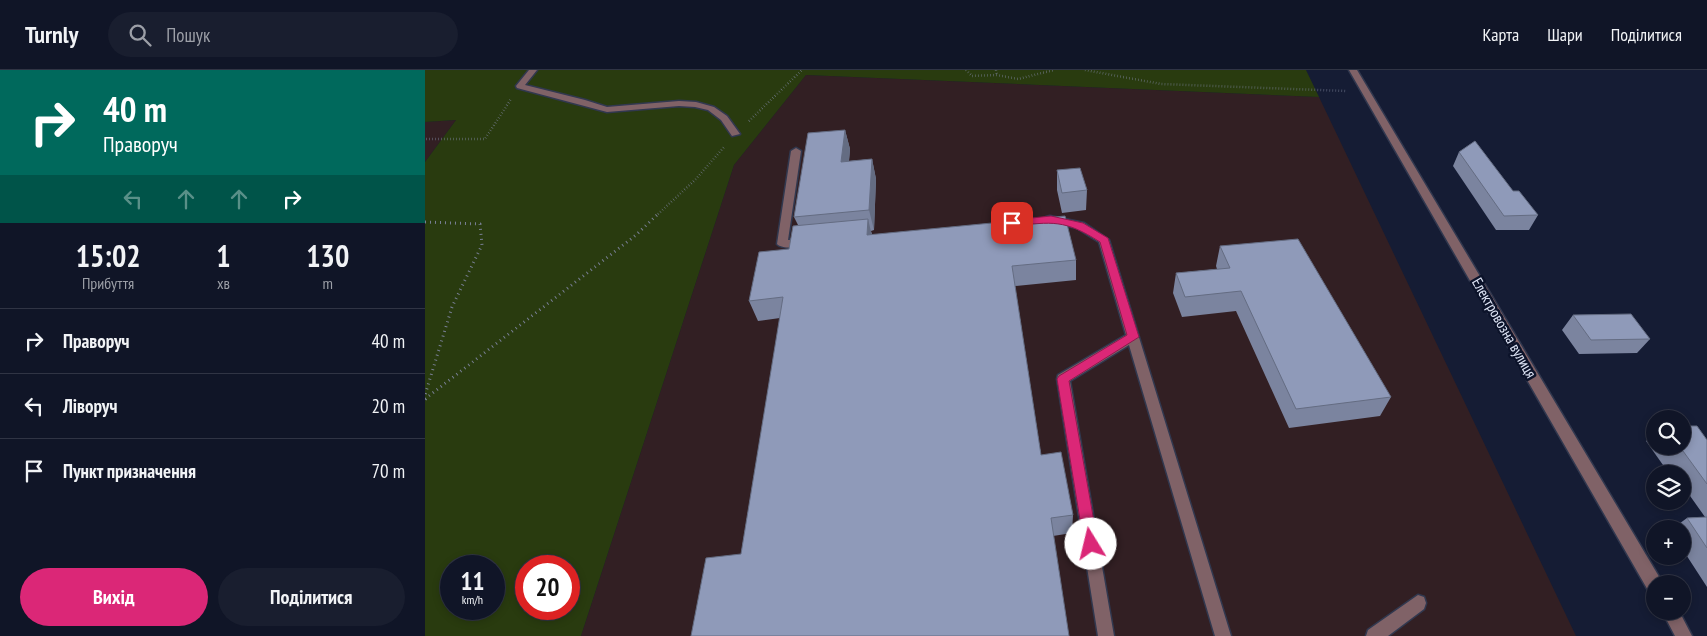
<!DOCTYPE html>
<html lang="uk">
<meta charset="utf-8">
<style>
body{margin:0;font-family:"PT Sans Narrow",sans-serif;background:#191e2f;color:#f1f3f6;height:100vh;display:flex;flex-direction:column;font-size:19px;white-space:nowrap}
*{box-sizing:border-box;margin:0}
p{font-size:16px;color:#9c9fa7}
.icon{flex:none;width:28px;height:28px;fill:none;stroke:currentColor;stroke-width:2;stroke-linecap:round;stroke-linejoin:round}
.map{position:relative;flex:1;overflow:hidden}
.panel{display:flex;flex-direction:column;background:#101527;width:425px}
.panel>*{flex:none}
.guide{background:#00695c;color:#fff;overflow:hidden}
.tools{position:absolute;left:1221px;top:340px;display:grid;gap:10px}
.tools a{display:grid;place-items:center;width:45px;height:45px;border-radius:50%;background:#101527;box-shadow:0 2px 8px #0003,0 0 0 1px #303444;font-size:25px}
.speed{position:absolute;left:15px;top:485px;display:flex;gap:10px;font-size:25px;font-weight:700;text-align:center}
.speed>*{display:grid;place-content:center;width:65px;height:65px;border-radius:50%;background:#101527;box-shadow:0 2px 8px #0003,0 0 0 1px #303444;line-height:1}
.speed small{font-size:12px;font-weight:400}
.speed .limit{border:8px solid #d22;background:#fff;color:#111}
.pin{position:absolute;display:grid;place-items:center;width:42px;height:42px;color:#fff;margin:-21px;border-radius:10px;box-shadow:0 2px 8px #0006}
.me{position:absolute;width:55px;margin:-28px;rotate:351deg;stroke-linejoin:round;filter:drop-shadow(0 0 4px #0008)}
.turn{display:flex;align-items:center;gap:18px;height:105px;padding:0 20px;font-size:22px}
.turn .icon{width:65px;height:65px;stroke-width:2.5}
.turn b{display:block;font-size:35px;line-height:42px}
.lanes{display:flex;align-items:center;height:48px;padding:0 20px;background:#0003;justify-content:center;gap:25px;direction:ltr}
.lanes .off{opacity:.35}
.eta{display:flex;justify-content:space-evenly;align-items:center;height:85px;text-align:center}
.eta b{font-size:30px;font-weight:600;line-height:35px}
.button{display:flex;gap:10px;margin-top:auto;padding:10px 20px}
.button a{flex:1;height:58px;border-radius:30px;background:#db2777;color:#fff;font-size:20px;font-weight:600;line-height:58px;text-align:center}
.button a+a{background:#191e2f;color:#f1f3f6}
ul{padding:0;list-style:none}
li{display:flex;align-items:center;gap:15px;height:65px;padding:0 20px;border-top:1px solid #303444}
li div{flex:1}
li b{display:block;font-size:19px}
li em{font-style:normal}
header{display:flex;align-items:center;gap:30px;box-sizing:border-box;height:70px;padding:0 25px;background:#101527;border-bottom:1px solid #303444}
header strong{font-size:24px}
nav{display:flex;gap:28px;margin-inline-start:auto;font-size:18px}
.search{width:350px;height:45px;background:#191e2f;display:flex;align-items:center;gap:12px;box-sizing:border-box;padding:0 18px;border-radius:28px;color:#9c9fa7;font-size:19px}
main{display:flex;flex:1;min-height:0}
.map>svg:first-child{display:block}
.industrial{fill:#321f23}
.green{fill:#293b0f;fill-rule:evenodd}
.lines{fill:none;stroke-linecap:round;stroke-linejoin:round}
.minor-casing{stroke:#31384f;stroke-width:3}
.path-far2{stroke:#787f94;stroke-width:2.5;stroke-dasharray:0.5 2.5;stroke-linecap:butt}
.path-far1{stroke:#787f94;stroke-width:3;stroke-dasharray:1 4;stroke-linecap:butt}
.path{stroke:#787f94;stroke-width:4;stroke-dasharray:1 4.5;stroke-linecap:butt}
.minor{fill:#806267;fill-rule:evenodd}
.wall{fill:#7b849f}
.shaded-wall{fill:#646c82}
.building{fill:#8f9ab9;stroke:#646c82}
.route{fill:#db2777;stroke:#8e194d}
.labels{text-anchor:middle;stroke-width:5;stroke-linejoin:round;paint-order:stroke}
.street-label{font-size:15px;fill:#dfe5f6;stroke:#0c132a}
</style>
<header>
<strong>Turnly</strong>
<div class="search"><svg class="icon" aria-label="search" viewBox="0 0 24 24"><circle cx="10" cy="10" r="6"/><path d="M15 15l6 6"/></svg>Пошук</div>
<nav><a>Карта</a><a>Шари</a><a>Поділитися</a></nav>
</header>
<main>
<section class="panel">
<div class="guide">
<div class="turn"><svg class="icon" aria-label="right" viewBox="0 0 24 24"><path d="M7 20v-9h11M14 6l5 5-5 5"/></svg><div><b>40 m</b>Праворуч</div></div>
<div class="lanes"><svg class="icon off" aria-label="left" viewBox="0 0 24 24"><path d="M17 20v-9H6M10 6l-5 5 5 5"/></svg><svg class="icon off" aria-label="ahead" viewBox="0 0 24 24"><path d="M12 20V5M6 11l6-6 6 6"/></svg><svg class="icon off" aria-label="ahead" viewBox="0 0 24 24"><path d="M12 20V5M6 11l6-6 6 6"/></svg><svg class="icon" aria-label="right" viewBox="0 0 24 24"><path d="M7 20v-9h11M14 6l5 5-5 5"/></svg></div>
</div>
<div class="eta">
<div><b>15:02</b><p>Прибуття</p></div>
<div><b>1</b><p>хв</p></div>
<div><b>130</b><p>m</p></div>
</div>
<ul>
<li><svg class="icon" aria-label="right" viewBox="0 0 24 24"><path d="M7 20v-9h11M14 6l5 5-5 5"/></svg><div><b>Праворуч</b></div><em>40 m</em></li>
<li><svg class="icon" aria-label="left" viewBox="0 0 24 24"><path d="M17 20v-9H6M10 6l-5 5 5 5"/></svg><div><b>Ліворуч</b></div><em>20 m</em></li>
<li><svg class="icon" aria-label="arrive" viewBox="0 0 24 24"><path d="M6 21V4h12l-3 4 3 4H6"/></svg><div><b>Пункт призначення</b></div><em>70 m</em></li>
</ul>
<div class="button"><a>Вихід</a><a>Поділитися</a></div>
</section>
<div class="map">
<svg width="1282" height="566" viewBox="0 0 1282 566">
<rect width="100%" height="100%" fill="#151c34"/>
<path class="industrial" d="M 381,5 L 894,27 L 1151,566 L 156,566 L 309,95 Z
M 31,50 L 0,92 L 0,52 Z"/>
<path class="green" d="M 0,0 L 881,0 L 894,27 L 381,5 L 309,95 L 156,566 L 0,566 L 0,92 L 31,50 L 0,52 ZM 26,496 L 69,496 L 69,539 L 26,539 ZM 101,496 L 144,496 L 144,539 L 101,539 Z"/>
<g class="lines">
<g class="minor-casing">
<path id="minor" d="M 104,0 L 112,0 L 100,15 L 160,30 L 182,37 L 254,31 L 271,32 L 289,37 L 302,46 L 315,64 L 307,66 L 296,50 L 283,40 L 270,37 L 254,36 L 182,42 L 92,18 L 91,16 Z
M 924,0 L 932,0 L 1236,510 L 1237,514 L 1230,514 L 1230,524 L 1224,522 Z
M 371,78 L 376,81 L 363,170 L 381,169 L 386,172 C 380,178 358,180 352,174 L 366,81 Z
M 625,146 L 659,153 L 684,170 L 806,566 L 790,566 L 704,275 L 645,311 L 689,566 L 673,566 L 632,309 L 633,305 L 701,265 L 674,172 L 652,158 L 621,151 L 621,147 Z
M 993,525 L 999,527 L 1001,533 L 999,539 L 963,566 L 941,566 L 943,560 Z
M 1237,541 L 1254,541 L 1267,566 L 1250,566 Z"/>
</g>
<path class="path-far2" d="M 541,0 L 547,6 L 572,5 L 593,9 L 629,0
M 571,0 L 572,5
M 660,0 L 736,14 L 921,21
M 324,51 L 377,0
M 1,69 L 60,69 L 86,29
M 233,144 L 271,109 L 299,77"/>
<path class="path-far1" d="M 0,152 L 55,154 L 57,175 L 27,237 L 0,325
M 0,329 L 211,165 L 234,143"/>
<path class="path" d="M 0,329 L 1,328"/>
<use href="#minor" class="minor"/>
</g>
<path class="wall" d="M 420,60 L 425,79 L 424,91 L 447,89 L 451,109 L 449,160 L 446,161 L 447,164 L 651,190 L 651,210 L 590,216 L 616,385 L 648,445 L 647,463 L 628,466 L 316,484 L 355,248 L 333,251 L 324,231 L 364,179 L 373,155 L 369,147 Z
M 1034,82 L 1088,121 L 1113,145 L 1104,160 L 1071,160 L 1028,96 Z
M 632,100 L 662,120 L 661,140 L 637,143 L 632,120 Z
M 795,176 L 966,327 L 955,346 L 864,358 L 811,241 L 757,247 L 748,223 L 751,203 L 792,199 L 791,196 Z
M 1148,245 L 1225,269 L 1212,283 L 1154,284 L 1137,260 Z
M 1230,362 L 1230,376 L 1258,376 L 1282,370 L 1282,517 L 1258,480 L 1258,459 L 1247,459 L 1262,448 L 1280,447 L 1258,416 L 1258,404 L 1249,404 L 1243,395 L 1238,395 L 1221,371 Z"/>
<path class="shaded-wall" d="M 420,60 L 425,79 L 422,112 L 416,92 Z
M 447,89 L 451,109 L 449,160 L 444,140 Z
M 443,149 L 448,170 L 442,165 Z"/>
<path class="building" d="M 420,60 L 416,92 L 447,89 L 444,140 L 369,147 L 383,63 Z
M 1050,71 L 1088,121 L 1094,121 L 1113,145 L 1079,146 L 1034,82 Z
M 655,98 L 662,120 L 637,123 L 632,100 Z
M 640,146 L 651,190 L 587,196 L 616,385 L 636,382 L 648,445 L 626,448 L 644,566 L 266,566 L 281,488 L 316,484 L 358,227 L 324,231 L 334,182 L 364,179 L 368,156 L 443,149 L 442,165 Z
M 873,169 L 966,327 L 871,339 L 816,221 L 760,227 L 751,203 L 805,198 L 795,176 Z
M 1206,244 L 1225,269 L 1166,270 L 1148,245 Z
M 1258,356 L 1272,356 L 1282,370 L 1282,414 L 1258,381 L 1253,381 L 1249,376 L 1258,376 Z
M 1282,447 L 1282,478 L 1262,448 Z"/>
<path class="route" d="M 626,146 L 658,153 L 683,168 L 714,267 L 644,311 L 673,474 L 671,479 L 666,481 L 661,479 L 659,474 L 632,309 L 634,306 L 702,265 L 675,172 C 639,149 628,152 587,156 L 583,153 L 587,150 Z"/>
<g class="labels">
<g class="street-label">
<text transform="translate(1079 258) rotate(60)" y="5">Електровозна вулиця</text>
</g>
</g>
</svg>
<div class="tools">
<a><svg class="icon" aria-label="search" viewBox="0 0 24 24"><circle cx="10" cy="10" r="6"/><path d="M15 15l6 6"/></svg></a>
<a><svg class="icon" aria-label="layers" viewBox="0 0 24 24"><path d="M12 4l9 5-9 5-9-5zM3 14l9 5 9-5"/></svg></a>
<a>+</a>
<a>−</a>
</div>
<div class="speed"><div>11<small>km/h</small></div><div class="limit">20</div></div>
<div class="pin" style="left:587px;top:153px;background:#d93025"><svg class="icon" aria-label="arrive" viewBox="0 0 24 24"><path d="M6 21V4h12l-3 4 3 4H6"/></svg></div>
<svg class="me" style="left:666px;top:474px" viewBox="-20 -20 40 40"><circle r="19" fill="#fff"/><path d="M0-13L10 11 0 6-10 11z" fill="#db2777"/></svg>
</div>
</main>
